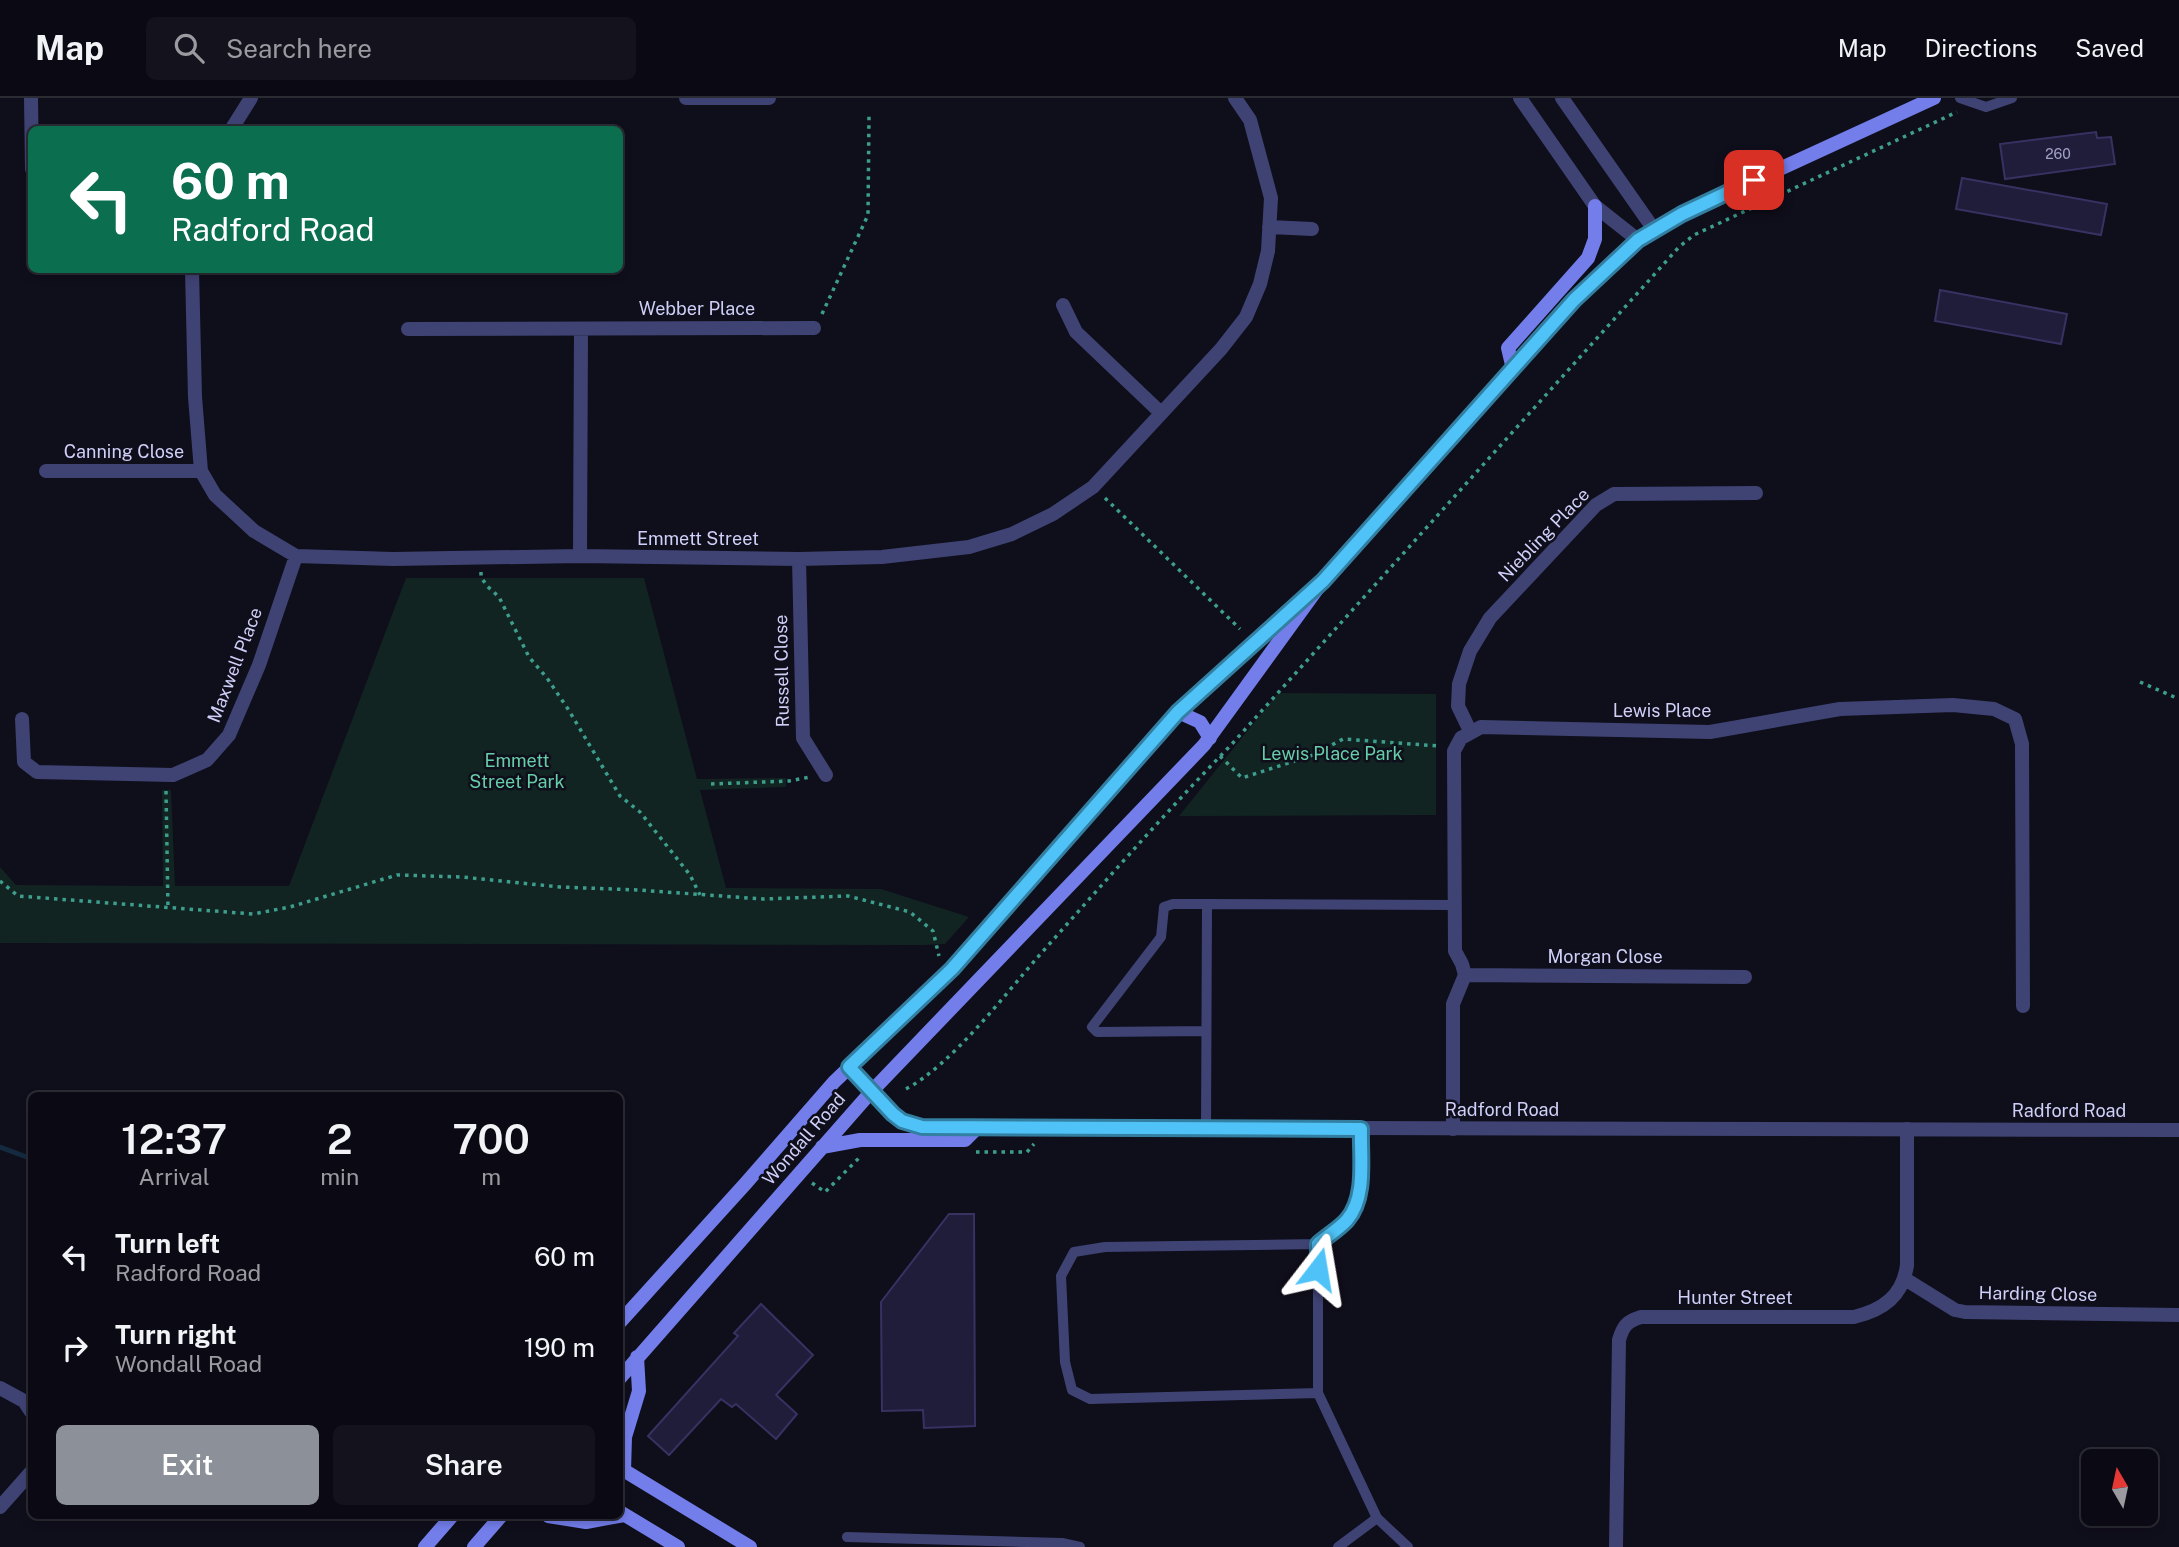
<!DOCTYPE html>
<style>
body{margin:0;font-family:"Public Sans",sans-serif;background:#14131d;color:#f1f3f6;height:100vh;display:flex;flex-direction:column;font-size:26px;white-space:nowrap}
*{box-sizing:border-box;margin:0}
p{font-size:23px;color:#9a9aa0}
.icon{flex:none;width:38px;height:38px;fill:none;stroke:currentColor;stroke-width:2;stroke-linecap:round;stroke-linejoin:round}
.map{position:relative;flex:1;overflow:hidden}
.details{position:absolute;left:28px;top:994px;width:595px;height:427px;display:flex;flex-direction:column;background:#0b0a14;border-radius:10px;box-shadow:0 4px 10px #0003,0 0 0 2px #2b2b34}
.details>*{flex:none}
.banner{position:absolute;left:28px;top:28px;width:595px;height:147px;border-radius:10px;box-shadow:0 4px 10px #0003,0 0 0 2px #2b2b34;background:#0b6e4f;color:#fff;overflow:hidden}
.needle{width:46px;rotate:351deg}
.tools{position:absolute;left:2081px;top:1351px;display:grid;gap:14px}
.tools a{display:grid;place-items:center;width:77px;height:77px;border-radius:10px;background:#0b0a14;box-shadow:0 4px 10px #0003,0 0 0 2px #2b2b34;font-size:35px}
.pin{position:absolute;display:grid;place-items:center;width:60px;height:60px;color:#fff;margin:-30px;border-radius:14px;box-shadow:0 4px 10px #0006}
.me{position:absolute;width:77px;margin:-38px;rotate:14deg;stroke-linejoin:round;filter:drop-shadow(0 0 5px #0008)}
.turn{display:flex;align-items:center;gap:24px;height:147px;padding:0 28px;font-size:32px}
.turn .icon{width:91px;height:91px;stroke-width:2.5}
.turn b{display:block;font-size:49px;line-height:60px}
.eta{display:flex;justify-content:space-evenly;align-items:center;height:119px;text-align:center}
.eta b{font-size:42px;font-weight:600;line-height:49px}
.cta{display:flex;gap:14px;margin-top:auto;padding:14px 28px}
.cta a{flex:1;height:80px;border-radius:10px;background:#8c9099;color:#fff;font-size:28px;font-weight:600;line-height:80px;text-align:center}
.cta a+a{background:#14131d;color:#f1f3f6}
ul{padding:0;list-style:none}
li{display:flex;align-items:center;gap:21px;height:91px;padding:0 28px}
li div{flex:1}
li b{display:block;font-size:26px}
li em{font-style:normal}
header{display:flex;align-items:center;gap:42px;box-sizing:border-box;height:98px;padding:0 35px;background:#0b0a14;border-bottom:2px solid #2b2b34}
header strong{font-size:33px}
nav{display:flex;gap:38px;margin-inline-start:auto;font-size:24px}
.search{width:490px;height:63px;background:#14131d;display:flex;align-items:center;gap:18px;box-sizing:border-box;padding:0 24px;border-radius:10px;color:#9a9aa0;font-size:26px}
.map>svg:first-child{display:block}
.green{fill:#122422}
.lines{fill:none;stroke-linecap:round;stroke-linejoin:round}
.stream{stroke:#15293f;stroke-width:5}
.building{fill:#1f1d3a;stroke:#363262;stroke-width:2}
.path{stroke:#3d9e8d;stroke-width:3.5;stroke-dasharray:3.5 5;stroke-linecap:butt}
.service{stroke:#3f4374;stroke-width:10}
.minor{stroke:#3f4374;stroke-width:14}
.tertiary{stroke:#3f4374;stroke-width:14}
.secondary{stroke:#737eeb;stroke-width:14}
.route-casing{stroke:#337fa1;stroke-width:18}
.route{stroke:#4fc3f7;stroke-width:12}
.labels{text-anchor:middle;stroke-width:5;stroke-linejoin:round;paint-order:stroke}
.number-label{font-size:14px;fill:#a3a2c8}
.street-label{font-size:18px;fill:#cfcff8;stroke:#0f0e1b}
.park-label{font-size:18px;fill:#66cda8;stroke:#0f0e1b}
</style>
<header>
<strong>Map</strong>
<div class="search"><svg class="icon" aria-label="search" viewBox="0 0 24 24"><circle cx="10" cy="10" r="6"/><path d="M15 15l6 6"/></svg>Search here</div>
<nav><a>Map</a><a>Directions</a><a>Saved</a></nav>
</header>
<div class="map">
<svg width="2179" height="1449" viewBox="0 0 2179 1449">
<rect width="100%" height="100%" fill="#0f0e1b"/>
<path class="green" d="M 406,480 L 644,480 L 697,681 L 786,680 L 786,689 L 700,692 L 726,790 L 881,791 L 969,819 L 945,846 L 923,847 L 0,845 L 0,769 L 16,787 L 163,788 L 162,692 L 171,692 L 175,788 L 289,788 Z
M 1278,595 L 1436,596 L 1436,717 L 1179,718 Z"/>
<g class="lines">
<path class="stream" d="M 0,1049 L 32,1061"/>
</g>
<path class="building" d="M 2096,34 L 2097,40 L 2111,39 L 2115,66 L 2005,81 L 2000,46 Z
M 1962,80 L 2107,106 L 2101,137 L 1956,111 Z
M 1940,192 L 2067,216 L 2061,246 L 1935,223 Z
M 949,1116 L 974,1116 L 975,1328 L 924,1330 L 923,1312 L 882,1313 L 881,1204 Z
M 761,1206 L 813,1257 L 776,1297 L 797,1316 L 776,1341 L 736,1306 L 732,1309 L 721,1301 L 669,1357 L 648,1338 L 738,1238 L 734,1235 Z"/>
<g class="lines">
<path class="path" d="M 822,216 L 868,117 L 869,18
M 1105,400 L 1240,531
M 481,474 L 481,479 L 487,488 L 499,499 L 529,559 L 547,580 L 568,611 L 620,698 L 640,714 L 690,777 L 700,797
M 2140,584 L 2179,601
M 1220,658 L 1242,680 L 1313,657 L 1343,641 L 1439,648
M 711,686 L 789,683 L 810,679
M 166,693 L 168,810
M 0,783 L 18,798 L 253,816 L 290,809 L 397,777 L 462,779 L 560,789 L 638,792 L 763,801 L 848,798 L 910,814 L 933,833 L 939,858
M 906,991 C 951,967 1003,899 1037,860 C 1101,788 1164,716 1231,647 L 1679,149 L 1694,137 L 1957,14
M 976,1054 L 1027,1054 L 1034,1046
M 812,1085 L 825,1094 L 860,1059"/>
<path class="service" d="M 1960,0 L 1986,9 L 2012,0
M 1206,933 L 1097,934 L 1092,929 L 1161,839 L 1164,809 L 1173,806 L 1207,806
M 1206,1031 L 1207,806 L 1455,807
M 1361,1031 C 1360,1059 1367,1099 1347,1122 C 1339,1131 1327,1138 1318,1146 L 1318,1295 L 1377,1420 L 1408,1449
M 1318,1146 L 1105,1149 L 1074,1154 L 1061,1178 L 1065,1264 L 1072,1292 L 1090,1301 L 1318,1295
M 847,1439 L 1062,1445 L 1080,1449
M 1338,1449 L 1377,1420"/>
<path class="minor" d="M 31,0 L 32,71
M 686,0 L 769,0
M 231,32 L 251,0
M 1269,129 L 1312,131
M 192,172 L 195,299 L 201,373 L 215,397 L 254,433 L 296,458 L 393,461 L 580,458 L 799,461 L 882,459 L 969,449 L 1012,436 L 1053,416 L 1093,389 L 1221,251 L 1246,219 L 1260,186 L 1268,153 L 1271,100 L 1250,22 L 1235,0
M 1063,207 L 1076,234 L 1161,315
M 408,231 L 814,230
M 46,373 L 201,373
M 580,458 L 581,231
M 799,461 L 803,640 L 826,677
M 22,621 L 24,664 L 37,674 L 173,677 L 207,662 L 229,637 L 259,567 L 296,458
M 1470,633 L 1458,608 L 1459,586 L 1470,553 L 1490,520 L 1596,407 L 1614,396 L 1756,395
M 1465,877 L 1745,879
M 1453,1031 L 1453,906 L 1465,877 L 1462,866 L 1455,853 L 1454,653 L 1461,640 L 1481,629 L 1710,634 L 1840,611 L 1953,607 L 1994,611 L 2015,621 L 2022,646 L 2023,908
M 1905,1181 L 1955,1212 L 1965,1214 L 2179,1217
M 0,1290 L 24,1303 L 32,1315
M 0,1409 L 32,1373
M 1616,1449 L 1619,1242 C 1623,1228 1627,1223 1641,1219 L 1854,1219 C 1883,1212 1903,1198 1907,1167 L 1907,1031"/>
<path class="tertiary" d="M 1520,0 L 1595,108 L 1638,142
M 1562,0 L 1655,133
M 849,969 L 893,1016 L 902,1023 L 922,1029 L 2179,1032"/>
<path class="secondary" d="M 1513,271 L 1508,250 L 1588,160 L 1595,141 L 1595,108
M 1178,614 L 1200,624 L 1210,640
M 822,1049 L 860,1042 L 965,1042 L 978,1029
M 620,1224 L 746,1085 L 834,984 L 952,871 L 1178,614 L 1302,503
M 620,1280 L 871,994 L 1204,647 L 1323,483 L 1574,202 L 1638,142 L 1682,116 L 1934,0
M 620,1370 L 750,1449
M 624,1373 L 625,1339 L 639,1293 L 637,1259
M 620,1414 L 678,1449
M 548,1418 L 586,1424 L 624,1417
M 425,1449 L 452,1418
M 474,1449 L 501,1418"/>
</g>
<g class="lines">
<g class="route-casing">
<path id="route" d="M 1318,1171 L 1318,1146 C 1327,1138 1339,1131 1347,1122 C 1367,1099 1360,1059 1361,1031 L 922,1029 L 902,1023 L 893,1016 L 849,969 L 952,871 L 1178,614 L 1323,483 L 1574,202 L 1638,142 L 1682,116 L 1754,82"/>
</g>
<use href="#route" class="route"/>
</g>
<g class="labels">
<g class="number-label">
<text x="2058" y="61">260</text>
</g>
<g class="street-label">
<text x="697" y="217">Webber Place</text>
<text x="124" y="360">Canning Close</text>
<text transform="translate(1544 437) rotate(-46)" y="6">Niebling Place</text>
<text x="698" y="447">Emmett Street</text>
<text transform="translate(235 567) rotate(-69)" y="6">Maxwell Place</text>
<text transform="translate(782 573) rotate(-91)" y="6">Russell Close</text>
<text x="1662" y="619">Lewis Place</text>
<text x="1605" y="865">Morgan Close</text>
<text x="1502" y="1018">Radford Road</text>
<text x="2069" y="1019">Radford Road</text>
<text transform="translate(804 1041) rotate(-49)" y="6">Wondall Road</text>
<text transform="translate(2038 1196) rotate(1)" y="6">Harding Close</text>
<text x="1735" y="1206">Hunter Street</text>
</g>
<g class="park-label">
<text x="1332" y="662">Lewis Place Park</text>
<text x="517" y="669">Emmett<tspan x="517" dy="21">Street Park</tspan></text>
</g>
</g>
</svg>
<div class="tools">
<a><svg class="needle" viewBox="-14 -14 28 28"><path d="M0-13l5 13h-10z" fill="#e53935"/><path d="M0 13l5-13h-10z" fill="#9a9aa0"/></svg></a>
</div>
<div class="pin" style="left:1754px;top:82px;background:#d93025"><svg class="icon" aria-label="arrive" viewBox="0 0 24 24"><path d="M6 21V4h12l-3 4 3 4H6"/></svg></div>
<svg class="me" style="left:1318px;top:1171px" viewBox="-20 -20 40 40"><path d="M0-17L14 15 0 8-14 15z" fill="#4fc3f7" stroke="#fff" stroke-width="4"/></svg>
<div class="banner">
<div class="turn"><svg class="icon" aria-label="left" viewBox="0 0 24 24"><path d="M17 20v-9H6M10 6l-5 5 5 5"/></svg><div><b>60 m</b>Radford Road</div></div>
</div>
<section class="details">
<div class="eta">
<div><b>12:37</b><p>Arrival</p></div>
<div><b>2</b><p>min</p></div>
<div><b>700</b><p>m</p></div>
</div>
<ul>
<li><svg class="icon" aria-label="left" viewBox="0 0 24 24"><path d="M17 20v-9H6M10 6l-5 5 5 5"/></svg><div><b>Turn left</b><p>Radford Road</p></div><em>60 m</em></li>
<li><svg class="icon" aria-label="right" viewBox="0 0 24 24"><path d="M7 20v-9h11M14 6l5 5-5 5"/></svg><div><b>Turn right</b><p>Wondall Road</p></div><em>190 m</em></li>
</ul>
<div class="cta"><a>Exit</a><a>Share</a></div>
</section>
</div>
